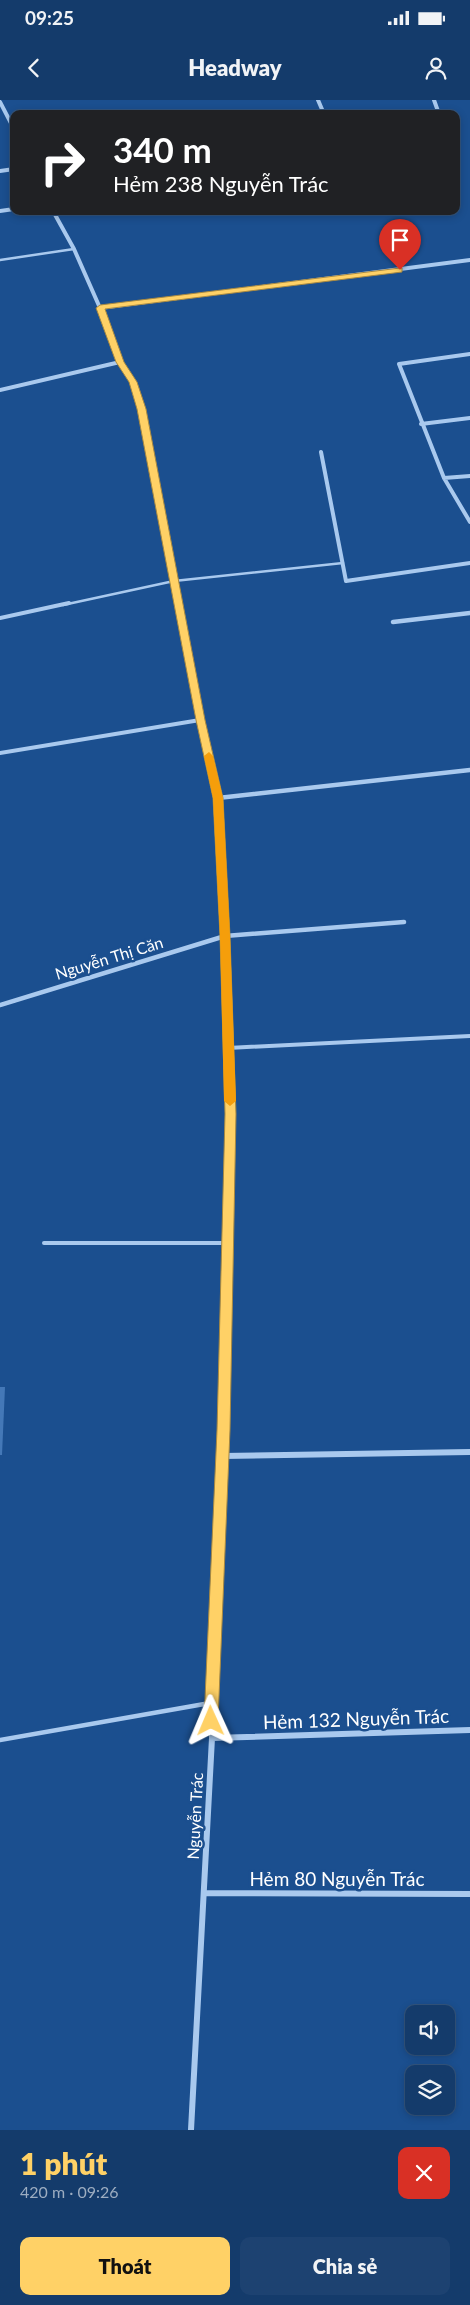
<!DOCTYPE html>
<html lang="vi">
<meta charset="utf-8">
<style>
body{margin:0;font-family:Lato,sans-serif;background:#1d4271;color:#f1f3f6;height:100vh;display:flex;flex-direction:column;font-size:19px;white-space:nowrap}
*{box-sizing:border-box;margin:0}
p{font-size:16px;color:#9dadc1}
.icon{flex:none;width:28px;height:28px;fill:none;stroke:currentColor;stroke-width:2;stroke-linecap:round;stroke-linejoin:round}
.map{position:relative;height:2030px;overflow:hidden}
.sheet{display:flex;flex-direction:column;background:#143b6b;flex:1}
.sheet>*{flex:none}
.banner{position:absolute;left:10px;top:10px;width:450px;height:105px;border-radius:10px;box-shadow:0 2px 8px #0003,0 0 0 1px #33557e;background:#202124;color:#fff;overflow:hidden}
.fabs{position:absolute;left:405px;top:1905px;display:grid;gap:10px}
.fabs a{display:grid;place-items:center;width:50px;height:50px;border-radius:10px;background:#143b6b;box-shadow:0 2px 8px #0003,0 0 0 1px #33557e;font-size:25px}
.pin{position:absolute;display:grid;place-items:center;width:42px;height:42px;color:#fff;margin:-51px -21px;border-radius:50% 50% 50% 0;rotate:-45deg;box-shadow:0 0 5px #0007}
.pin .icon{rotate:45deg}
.me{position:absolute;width:55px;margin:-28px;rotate:359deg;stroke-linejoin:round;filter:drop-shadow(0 0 4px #0008)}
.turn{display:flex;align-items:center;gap:18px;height:105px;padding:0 20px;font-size:22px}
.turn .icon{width:65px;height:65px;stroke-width:2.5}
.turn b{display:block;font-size:35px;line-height:42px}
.round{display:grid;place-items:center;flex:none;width:52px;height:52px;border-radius:10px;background:#1d4271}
.overview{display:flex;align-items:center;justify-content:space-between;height:85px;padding:0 20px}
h1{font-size:30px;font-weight:800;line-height:38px;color:#ffd166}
.cta{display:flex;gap:10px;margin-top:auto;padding:10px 20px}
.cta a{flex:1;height:58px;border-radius:10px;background:#ffd166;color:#111;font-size:20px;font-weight:800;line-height:58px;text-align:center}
.cta a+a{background:#1d4271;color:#f1f3f6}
.status{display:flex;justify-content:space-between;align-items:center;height:35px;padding:0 25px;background:#143b6b;direction:ltr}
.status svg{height:14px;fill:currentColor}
header{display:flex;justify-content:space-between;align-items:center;height:65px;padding:0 20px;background:#143b6b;font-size:22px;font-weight:800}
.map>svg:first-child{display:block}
.building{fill:#4478b7}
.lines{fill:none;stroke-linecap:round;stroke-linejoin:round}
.lane-far2{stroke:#a9c9ee;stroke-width:2.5}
.lane-far1{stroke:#a9c9ee;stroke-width:4}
.lane{stroke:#a9c9ee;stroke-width:4.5}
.street-far2{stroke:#a9c9ee;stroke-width:4}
.street-far1{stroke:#a9c9ee;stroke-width:4.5}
.street{stroke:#a9c9ee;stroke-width:6}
.route{fill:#ffd166;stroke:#a68842}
.slow{fill:#f59e0b}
.labels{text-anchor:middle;stroke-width:5;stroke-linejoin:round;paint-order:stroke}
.street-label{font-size:16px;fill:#fff;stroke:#1b4f8f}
.near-street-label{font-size:19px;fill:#fff;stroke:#1b4f8f}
</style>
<div class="status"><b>09:25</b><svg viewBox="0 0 49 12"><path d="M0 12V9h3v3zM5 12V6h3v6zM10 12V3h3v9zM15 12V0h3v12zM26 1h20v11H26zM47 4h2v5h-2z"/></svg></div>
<header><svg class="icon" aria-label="back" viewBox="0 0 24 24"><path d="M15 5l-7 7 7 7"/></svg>Headway<svg class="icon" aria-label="person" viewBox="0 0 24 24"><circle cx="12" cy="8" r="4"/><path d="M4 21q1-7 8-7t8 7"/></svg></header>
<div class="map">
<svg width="470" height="2030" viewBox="0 0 470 2030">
<rect width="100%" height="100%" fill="#1b4f8f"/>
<path class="building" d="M 0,1287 L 5,1287 L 2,1355 L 0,1355 Z"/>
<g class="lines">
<path class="lane-far2" d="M 0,160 L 74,149
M 63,505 L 174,481 L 343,463"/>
<path class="lane-far1" d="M 0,518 L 69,503
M 0,653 L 200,620
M 228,948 L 470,936
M 44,1143 L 227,1143"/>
<path class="lane" d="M 0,1640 L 210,1603"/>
<path class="street-far2" d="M 318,0 L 324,14
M 434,0 L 439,14
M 0,2 L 14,29
M 0,71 L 14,69
M 0,111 L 14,109
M 53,111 L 74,149 L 100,208 L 120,262 L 133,282 L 141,309 L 178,505
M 100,208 L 470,160
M 470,254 L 399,264 L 444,378 L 470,422
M 0,290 L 120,262
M 421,324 L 470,318
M 321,352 L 346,481 L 470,463
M 444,378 L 470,376"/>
<path class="street-far1" d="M 178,503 L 200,620 L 218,698 L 225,836 L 230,1014 L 227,1165
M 393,522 L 470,513
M 218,698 L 470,670
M 0,905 L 225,836 L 404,822"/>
<path class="street" d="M 222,1356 L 470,1352
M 212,1638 L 470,1630
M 204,1793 L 470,1794
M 191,2030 L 212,1638 L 210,1603 L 223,1330 L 227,1164"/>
</g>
<path class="route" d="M 400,168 L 402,168 L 402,172 L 105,209 L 124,262 L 137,282 L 146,309 L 205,620 L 223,698 L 230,836 L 236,1014 L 230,1330 L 218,1621 L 216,1626 L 211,1628 L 206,1626 L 204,1621 L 217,1330 L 225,1014 L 220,836 L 213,698 L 196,620 L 137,309 L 129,282 L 116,262 L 96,208 L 100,205 Z"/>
<path class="slow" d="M 209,652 L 213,656 L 223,698 L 230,836 L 236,1001 L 230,1006 L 224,1001 L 220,836 L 213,698 L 204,656 Z"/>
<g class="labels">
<g class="street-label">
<text transform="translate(109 858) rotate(-17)" y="6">Nguyễn Thị Căn</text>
<text transform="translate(195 1716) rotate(-87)" y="6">Nguyễn Trác</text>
</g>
<g class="near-street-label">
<text transform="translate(356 1619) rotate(-2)" y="7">Hẻm 132 Nguyễn Trác</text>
<text x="337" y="1786">Hẻm 80 Nguyễn Trác</text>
</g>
</g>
</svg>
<div class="fabs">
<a><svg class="icon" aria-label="sound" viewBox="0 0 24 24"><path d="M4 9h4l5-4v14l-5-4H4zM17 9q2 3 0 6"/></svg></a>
<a><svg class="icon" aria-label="layers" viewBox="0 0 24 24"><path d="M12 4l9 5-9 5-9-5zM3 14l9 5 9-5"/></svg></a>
</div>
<div class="pin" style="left:400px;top:170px;background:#d93025"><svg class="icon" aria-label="arrive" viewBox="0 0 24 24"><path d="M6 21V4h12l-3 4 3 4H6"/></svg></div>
<svg class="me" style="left:211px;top:1621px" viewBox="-20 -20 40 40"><path d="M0-17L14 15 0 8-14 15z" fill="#ffd166" stroke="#fff" stroke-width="4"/></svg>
<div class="banner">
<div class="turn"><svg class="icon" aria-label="right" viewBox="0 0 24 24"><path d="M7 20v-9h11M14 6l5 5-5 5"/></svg><div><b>340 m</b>Hẻm 238 Nguyễn Trác</div></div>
</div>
</div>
<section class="sheet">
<div class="overview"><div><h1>1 phút</h1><p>420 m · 09:26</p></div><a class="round" style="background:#d93025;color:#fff"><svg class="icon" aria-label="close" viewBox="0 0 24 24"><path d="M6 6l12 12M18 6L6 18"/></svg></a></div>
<div class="cta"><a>Thoát</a><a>Chia sẻ</a></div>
</section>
